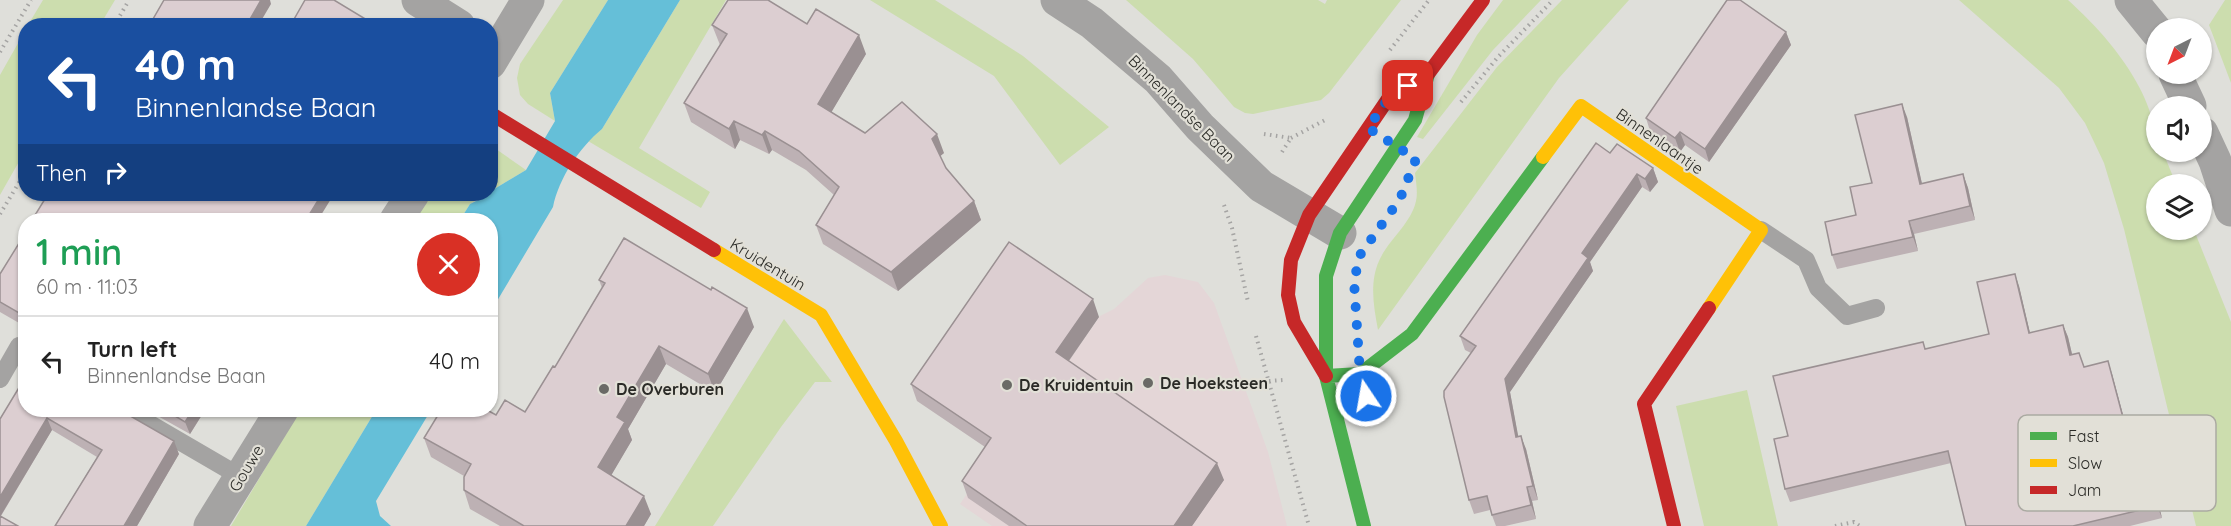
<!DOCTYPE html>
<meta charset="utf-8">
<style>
body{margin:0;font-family:Quicksand,sans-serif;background:#f2f2f2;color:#222;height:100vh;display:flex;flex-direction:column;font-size:22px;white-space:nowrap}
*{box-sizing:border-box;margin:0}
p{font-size:20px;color:#767676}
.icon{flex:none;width:33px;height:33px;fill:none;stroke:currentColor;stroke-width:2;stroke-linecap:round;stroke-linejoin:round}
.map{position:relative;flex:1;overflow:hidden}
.side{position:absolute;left:18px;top:213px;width:480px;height:204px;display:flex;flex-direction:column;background:#fff;border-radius:24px;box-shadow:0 2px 4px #0004}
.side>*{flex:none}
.banner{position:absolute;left:18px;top:18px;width:480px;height:183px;border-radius:24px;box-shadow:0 2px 4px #0004;background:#1a4fa0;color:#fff;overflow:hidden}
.needle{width:39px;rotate:222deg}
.buttons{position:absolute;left:2146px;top:18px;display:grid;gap:12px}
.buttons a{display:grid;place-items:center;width:66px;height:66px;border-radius:50%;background:#fff;box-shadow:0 2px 4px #0004;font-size:30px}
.pin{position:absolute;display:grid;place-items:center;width:51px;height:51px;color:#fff;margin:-26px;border-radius:12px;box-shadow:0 3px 9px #0006}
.me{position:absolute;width:66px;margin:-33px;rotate:348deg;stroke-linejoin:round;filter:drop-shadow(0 0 4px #0008)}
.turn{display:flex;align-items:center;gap:21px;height:126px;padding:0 18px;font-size:27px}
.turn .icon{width:78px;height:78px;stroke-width:2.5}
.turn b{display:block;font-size:42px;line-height:51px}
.then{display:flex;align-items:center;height:57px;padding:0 18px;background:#0003;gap:12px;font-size:22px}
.round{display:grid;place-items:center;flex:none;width:63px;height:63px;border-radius:32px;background:#f2f2f2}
.overview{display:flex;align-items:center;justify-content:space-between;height:102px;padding:0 18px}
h1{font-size:36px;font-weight:600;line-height:45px;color:#1e9e55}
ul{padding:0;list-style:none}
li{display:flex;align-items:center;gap:18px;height:90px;padding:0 18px;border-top:2px solid #e0e0e0}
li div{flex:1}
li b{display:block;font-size:22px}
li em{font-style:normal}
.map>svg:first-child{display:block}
.education{fill:#e4d6d7}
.green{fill:#ccddae}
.water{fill:#65bfd8}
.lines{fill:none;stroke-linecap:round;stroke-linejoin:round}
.path{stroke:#a5a4a3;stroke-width:4;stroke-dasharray:1.5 4.5;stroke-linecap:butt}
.lane{stroke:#a4a3a2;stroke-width:18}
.street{stroke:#a4a3a2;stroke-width:33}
.fast{stroke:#4caf50;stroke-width:14}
.slow{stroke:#ffc107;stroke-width:14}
.jam{stroke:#c62828;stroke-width:14}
.wall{fill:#bdb1b4}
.shaded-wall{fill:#9a9092}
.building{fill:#dcced1;stroke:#9a9092;stroke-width:1.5}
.route{stroke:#1a73e8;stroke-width:10;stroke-dasharray:0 18}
.poi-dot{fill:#6a6a66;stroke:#e2e0d7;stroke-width:2}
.labels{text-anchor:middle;stroke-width:4.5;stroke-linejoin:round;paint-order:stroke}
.street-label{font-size:16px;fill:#2b2b27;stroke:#e2e0d7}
.poi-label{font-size:16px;font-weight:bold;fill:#2b2b27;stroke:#e2e0d7;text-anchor:start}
.key{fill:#e2e0d7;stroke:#abaaa2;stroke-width:1.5}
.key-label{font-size:16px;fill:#2b2b27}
</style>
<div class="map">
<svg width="2231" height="526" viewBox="0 0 2231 526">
<rect width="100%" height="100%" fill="#dfdfda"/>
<path class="education" d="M 1165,275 L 1198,282 L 1214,303 L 1268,452 L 1287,526 L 992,526 L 960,504 L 997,450 L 1005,454 L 1100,316 L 1114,309 L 1148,278 Z"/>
<path class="green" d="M 43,0 L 115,0 L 100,25 L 28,25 Z
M 563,0 L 608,0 L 550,93 L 555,121 L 528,104 L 520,95 L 517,78 L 520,64 Z
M 680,0 L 726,0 L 639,148 L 710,192 L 701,208 L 588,141 L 602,129 Z
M 870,0 L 935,0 L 1023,56 L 1109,127 L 1060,165 L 994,76 Z
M 1126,0 L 1318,0 L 1325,4 L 1327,0 L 1401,0 L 1329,93 L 1321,100 L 1253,114 L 1245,113 L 1234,107 L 1193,59 Z
M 1503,0 L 1541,0 L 1493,50 L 1423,139 L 1417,137 L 1477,35 Z
M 1562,0 L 1629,0 L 1559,78 L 1378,330 C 1374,308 1369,283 1379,261 C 1388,240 1411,224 1416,201 C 1418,193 1416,182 1415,173 L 1497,67 Z
M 1959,0 L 2068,0 C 2109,37 2157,93 2157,152 L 2163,152 L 2176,184 L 2157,184 L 2157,230 L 2194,230 L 2231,322 L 2231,526 L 2196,526 L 2124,229 L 2104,163 L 2085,123 L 2059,88 Z
M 2225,0 L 2231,0 L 2231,83 L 2209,25 Z
M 25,31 L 25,151 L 0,195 L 0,75 Z
M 493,147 L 526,170 L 491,191 L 490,149 Z
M 429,194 L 487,194 L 470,204 L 460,220 L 413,220 Z
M 784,319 L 832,382 L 815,382 L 781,427 L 713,526 L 655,526 Z
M 1747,390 L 1778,526 L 1704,526 L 1676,406 Z
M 300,410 L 376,410 L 306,526 L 231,526 Z"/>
<path class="water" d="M 608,0 L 680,0 L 602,129 C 579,148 559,178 553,207 L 491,311 L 490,220 L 460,220 L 470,204 L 490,194 L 491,191 L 526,170 L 555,121 L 550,93 Z
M 376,410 L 431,410 L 376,501 L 380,516 L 391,526 L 306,526 Z"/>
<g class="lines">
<path class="path" d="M 114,26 L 129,0
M 1390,50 L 1429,0
M 0,52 L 31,0
M 1461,102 L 1498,57 L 1553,0
M 1264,134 L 1291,138
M 1291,138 L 1325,120
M 1282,152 L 1291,138
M 1224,205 L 1232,228 L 1248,302
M 0,214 L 26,171
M 1256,336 L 1309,526
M 1269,381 L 1283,380
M 1835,526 L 1854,522 L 1860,526"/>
<path class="lane" d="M 1761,230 L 1806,260 L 1818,288 L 1847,316 L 1876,308
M 0,379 L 19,346 L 26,350
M 126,410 L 241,477"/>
<path class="street" d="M 418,0 L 459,26
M 1057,0 L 1092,23 L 1158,79 L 1200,127 L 1261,186 L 1340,233
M 2131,0 L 2157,32
M 490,63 L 528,0
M 2175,74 L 2190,106
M 2202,133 L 2215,161 L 2231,210
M 396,220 L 413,194
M 210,526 L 282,410"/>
<path class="fast" d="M 1326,376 L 1360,374 L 1412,334 L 1543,157
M 1364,526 L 1326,376 L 1326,276 L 1340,233 L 1415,120 L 1428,74"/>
<path class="slow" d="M 1543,157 L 1581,106 L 1761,230 L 1709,308
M 714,250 L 821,315 L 896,441 L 941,526"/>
<path class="jam" d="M 490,113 L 714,250
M 1326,376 L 1294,322 L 1288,295 L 1291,260 L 1309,215 L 1388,99 L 1428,74 L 1483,0
M 1674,526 L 1644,404 L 1709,308"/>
</g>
<path class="wall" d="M 807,24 L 866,54 L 831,112 L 865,133 L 944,153 L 940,156 L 946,168 L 974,201 L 981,220 L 898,291 L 823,244 L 816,225 L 834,195 L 806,170 L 772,150 L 769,154 L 740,140 L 735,149 L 691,122 L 684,103 L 720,45 L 712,25 Z
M 1786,32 L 1791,45 L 1709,162 L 1685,145 L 1680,152 L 1650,131 L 1646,118 Z
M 1907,117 L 1922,184 L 1963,174 L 1968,188 L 1975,220 L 1914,234 L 1918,251 L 1837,269 L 1832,255 L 1856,215 L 1872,183 Z
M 1610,153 L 1653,168 L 1658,182 L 1650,192 L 1642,187 L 1590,262 L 1593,271 L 1510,392 L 1518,437 L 1526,449 L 1538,500 L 1532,501 L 1536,519 L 1505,526 L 1496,526 L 1490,510 L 1474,514 L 1469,500 L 1471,353 L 1465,350 L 1460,336 Z
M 247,196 L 318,220 L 32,220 Z
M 26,232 L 26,327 L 0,312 L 0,274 Z
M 599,280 L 754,327 L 715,393 L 666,364 L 628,429 L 632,440 L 611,475 L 651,514 L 644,526 L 500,526 L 470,509 L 464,490 L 464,476 L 431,457 L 424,438 L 496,415 L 525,412 L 555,367 L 602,288 Z
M 2019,286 L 2030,333 L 2063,325 L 2068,337 L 2072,354 L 2084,367 L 2112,374 L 2135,459 L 2150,469 L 2162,518 L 2130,526 L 1966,526 L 1951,463 L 1790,502 L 1785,489 L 1788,436 L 1923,342 L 1925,349 L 1989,334 Z
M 1099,317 L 1069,361 L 1224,480 L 1192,526 L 1009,526 L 968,498 L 962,481 L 985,447 L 917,401 L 911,384 Z
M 26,376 L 179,454 L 137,526 L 55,526 L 97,457 L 52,430 L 1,516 L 0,526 L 0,419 Z
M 147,410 L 205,410 L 190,434 Z"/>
<path class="shaded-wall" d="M 261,0 L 270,0 L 271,4 L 258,26 L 246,26 Z
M 1786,32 L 1791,45 L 1709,162 L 1705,149 Z
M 859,35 L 866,54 L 825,123 L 818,104 Z
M 1902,104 L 1907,117 L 1925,197 L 1920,184 Z
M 734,121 L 740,140 L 735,149 L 729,129 Z
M 765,131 L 772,150 L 769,154 L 762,135 Z
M 1680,132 L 1685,145 L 1680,152 L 1675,138 Z
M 937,134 L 944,153 L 938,158 L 932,139 Z
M 1653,168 L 1658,182 L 1650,192 L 1645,179 Z
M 1637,174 L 1642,187 L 1590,262 L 1593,271 L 1510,392 L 1521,451 L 1516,437 L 1505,379 L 1582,253 Z
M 1963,174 L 1968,188 L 1975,220 L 1970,206 Z
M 322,194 L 334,194 L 318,220 L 306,220 Z
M 974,201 L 981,220 L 898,291 L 891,272 Z
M 130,214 L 132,220 L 126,220 Z
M 1909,221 L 1914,234 L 1918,251 L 1913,237 Z
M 2015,274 L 2019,286 L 2033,346 L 2029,333 Z
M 1093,299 L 1099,317 L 1063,369 L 1056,352 Z
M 747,308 L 754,327 L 715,393 L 708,374 Z
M 2063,325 L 2068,337 L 2075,367 L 2070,355 Z
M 659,346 L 666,364 L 628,429 L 632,440 L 605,486 L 598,467 L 617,417 Z
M 2108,361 L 2112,374 L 2138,472 L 2134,459 Z
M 193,410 L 205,410 L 190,434 L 185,422 Z
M 47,418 L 52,430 L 0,517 L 0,497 Z
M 1521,436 L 1526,449 L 1538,500 L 1533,486 Z
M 174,441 L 179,454 L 137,526 L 124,526 Z
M 2145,456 L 2150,469 L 2162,518 L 2157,506 Z
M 1217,463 L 1224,480 L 1192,526 L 1174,526 Z
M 1527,487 L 1532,501 L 1536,519 L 1531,505 Z
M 644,496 L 651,514 L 644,526 L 626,526 Z"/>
<path class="building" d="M 164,0 L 261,0 L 246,26 L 149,26 Z
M 305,0 L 334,0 L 377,26 L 300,26 L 293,21 Z
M 728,0 L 768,0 L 807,24 L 816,9 L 859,35 L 818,104 L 865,133 L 902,102 L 937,134 L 932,139 L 946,168 L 974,201 L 891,272 L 816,225 L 839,187 L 799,151 L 765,131 L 762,135 L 734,121 L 729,129 L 684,103 L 727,34 L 712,25 Z
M 1727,0 L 1740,0 L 1786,32 L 1705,149 L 1680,132 L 1675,138 L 1646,118 Z
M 1902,104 L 1920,184 L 1963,174 L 1970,206 L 1909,221 L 1913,237 L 1832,255 L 1825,222 L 1856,215 L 1850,187 L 1872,183 L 1855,115 Z
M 1596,143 L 1610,153 L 1617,144 L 1653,168 L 1645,179 L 1637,174 L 1610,213 L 1582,253 L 1588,258 L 1505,379 L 1516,437 L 1521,436 L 1533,486 L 1527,487 L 1531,505 L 1492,515 L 1487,496 L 1469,500 L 1444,397 L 1444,391 L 1476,346 L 1460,336 Z
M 48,194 L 243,194 L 247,196 L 248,194 L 322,194 L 306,220 L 142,220 L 130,214 L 126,220 L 32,220 Z
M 26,232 L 26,317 L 0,302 L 0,274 Z
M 624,238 L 711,290 L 712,287 L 747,308 L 708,374 L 659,346 L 617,417 L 625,422 L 598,467 L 644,496 L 626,526 L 524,526 L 464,490 L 464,477 L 471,464 L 424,438 L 441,410 L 487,410 L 496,415 L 505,400 L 525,412 L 553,366 L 555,367 L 605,283 L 599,280 Z
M 1009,242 L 1093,299 L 1056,352 L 1217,463 L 1174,526 L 1027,526 L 962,481 L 991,438 L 911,384 Z
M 2015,274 L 2029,333 L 2063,325 L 2070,355 L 2079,353 L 2084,367 L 2108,361 L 2134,459 L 2145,456 L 2157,506 L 2073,526 L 1966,526 L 1948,451 L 1785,489 L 1774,439 L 1788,436 L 1773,376 L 1923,342 L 1925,349 L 1989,334 L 1977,282 Z
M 26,376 L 26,410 L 120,410 L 174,441 L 124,526 L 55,526 L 102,450 L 47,418 L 0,497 L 0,419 Z
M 165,410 L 193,410 L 185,422 Z
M 0,516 L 18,526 L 0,526 Z"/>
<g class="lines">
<path class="route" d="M 1366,396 L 1360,374 L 1354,281 L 1360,255 L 1400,199 L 1416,159 L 1368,128 L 1388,99 L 1408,86"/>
</g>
<g class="poi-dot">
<circle cx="1148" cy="383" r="6"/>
<circle cx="1007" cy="385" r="6"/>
<circle cx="604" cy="389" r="6"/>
</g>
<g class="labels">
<g class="street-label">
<text transform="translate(1182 108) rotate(45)" y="6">Binnenlandse Baan</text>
<text transform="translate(1660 141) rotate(35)" y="6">Binnenlaantje</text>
<text transform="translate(768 264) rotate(31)" y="6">Kruidentuin</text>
<text transform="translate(246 468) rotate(-59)" y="6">Gouwe</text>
</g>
<g class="poi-label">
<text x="1160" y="389">De Hoeksteen</text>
<text x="1019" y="391">De Kruidentuin</text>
<text x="616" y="395">De Overburen</text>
</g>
</g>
<rect x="2018" y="415" width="198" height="96" rx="9" class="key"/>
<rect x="2030" y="432" width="27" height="8" fill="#4caf50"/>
<rect x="2030" y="459" width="27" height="8" fill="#ffc107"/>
<rect x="2030" y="486" width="27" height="8" fill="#c62828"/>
<g class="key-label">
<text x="2068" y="442">Fast</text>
<text x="2068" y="469">Slow</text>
<text x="2068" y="496">Jam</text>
</g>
</svg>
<div class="buttons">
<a><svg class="needle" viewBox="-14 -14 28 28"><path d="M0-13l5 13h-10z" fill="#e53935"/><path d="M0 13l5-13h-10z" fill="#767676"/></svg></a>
<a><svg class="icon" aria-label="sound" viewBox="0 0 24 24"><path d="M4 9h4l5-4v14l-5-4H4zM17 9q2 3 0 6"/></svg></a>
<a><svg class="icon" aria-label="layers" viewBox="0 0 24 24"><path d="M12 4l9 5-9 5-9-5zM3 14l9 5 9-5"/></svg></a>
</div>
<div class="pin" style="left:1408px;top:86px;background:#d93025"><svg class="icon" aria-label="arrive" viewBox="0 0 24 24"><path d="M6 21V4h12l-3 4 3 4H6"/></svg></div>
<svg class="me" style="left:1366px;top:396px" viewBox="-20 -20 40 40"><circle r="17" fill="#1a73e8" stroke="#fff" stroke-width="3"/><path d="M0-11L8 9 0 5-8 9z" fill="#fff"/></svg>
<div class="banner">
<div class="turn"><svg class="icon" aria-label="left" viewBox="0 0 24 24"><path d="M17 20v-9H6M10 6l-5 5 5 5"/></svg><div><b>40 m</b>Binnenlandse Baan</div></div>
<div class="then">Then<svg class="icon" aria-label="right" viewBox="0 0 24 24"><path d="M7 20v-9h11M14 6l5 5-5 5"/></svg></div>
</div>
<section class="side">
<div class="overview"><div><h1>1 min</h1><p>60 m · 11:03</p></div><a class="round" style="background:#d93025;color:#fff"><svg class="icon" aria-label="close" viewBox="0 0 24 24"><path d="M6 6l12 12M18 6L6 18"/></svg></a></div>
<ul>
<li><svg class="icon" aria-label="left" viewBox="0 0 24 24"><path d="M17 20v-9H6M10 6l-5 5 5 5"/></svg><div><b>Turn left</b><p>Binnenlandse Baan</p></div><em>40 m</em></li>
</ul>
</section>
</div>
